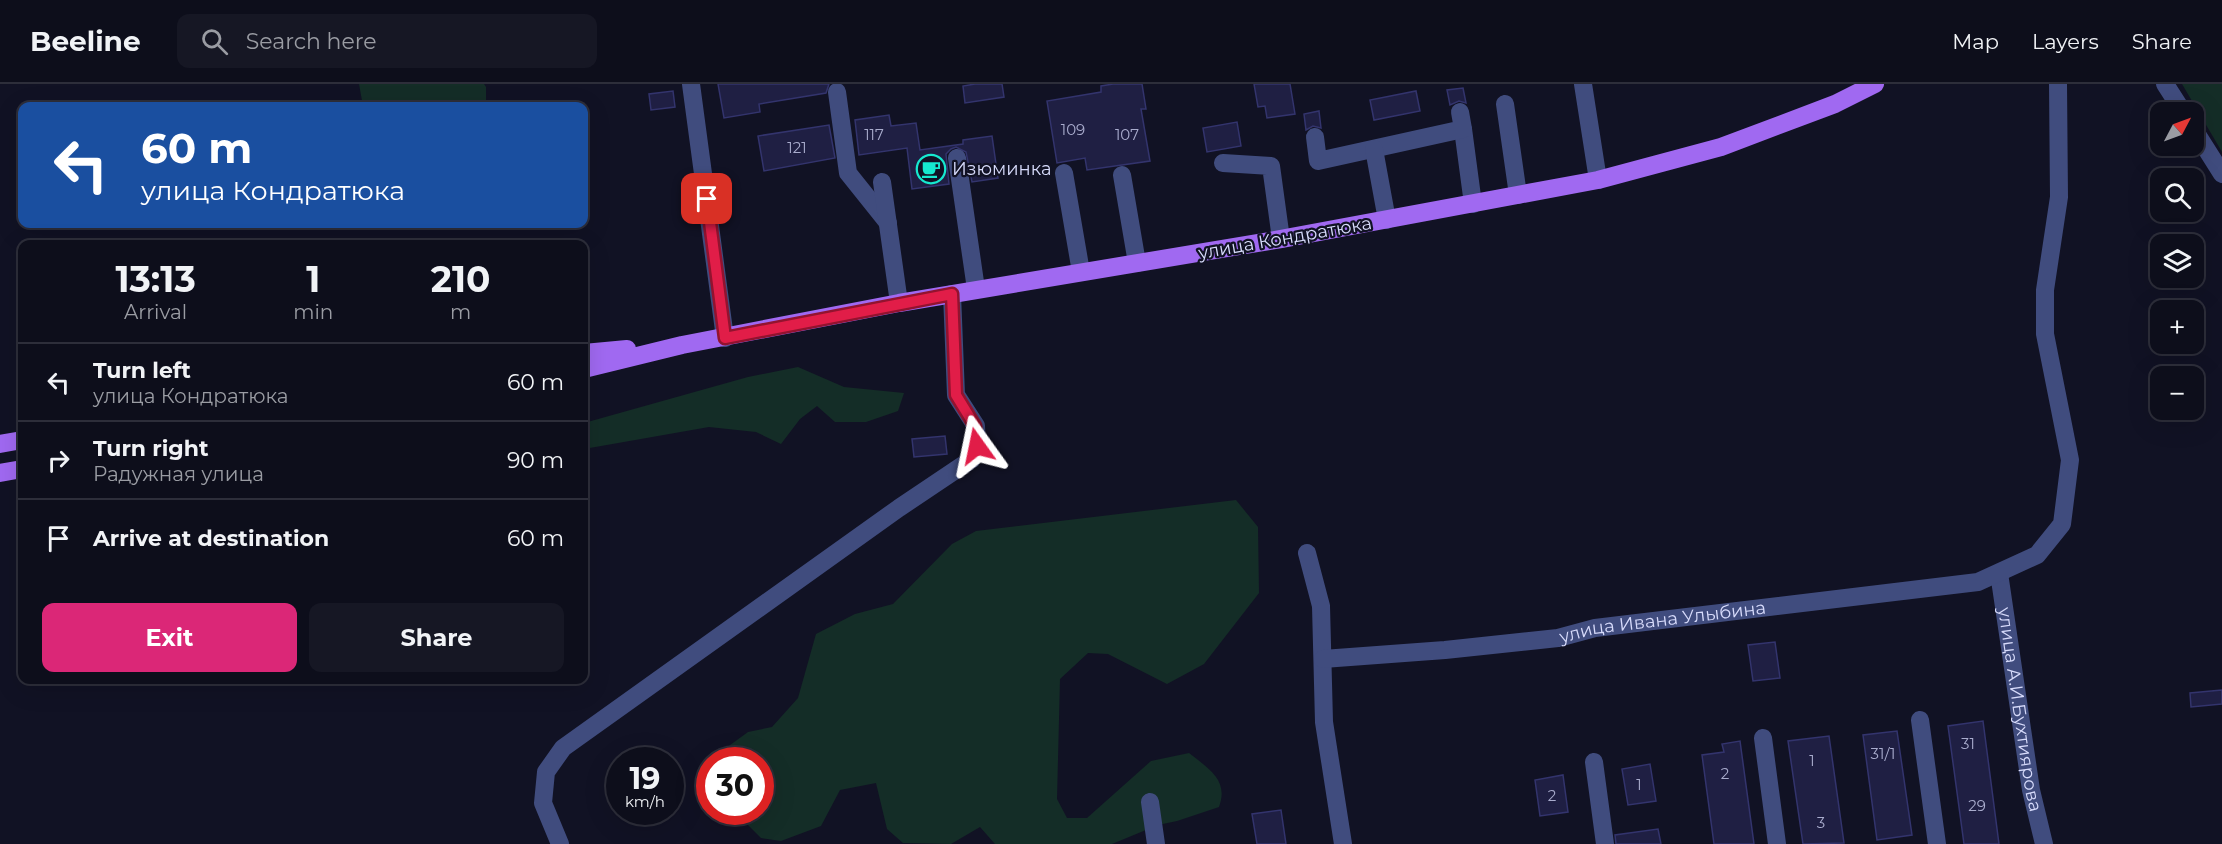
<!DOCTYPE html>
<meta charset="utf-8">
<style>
body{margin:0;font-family:Montserrat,sans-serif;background:#161724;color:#f1f3f6;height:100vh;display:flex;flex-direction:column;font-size:22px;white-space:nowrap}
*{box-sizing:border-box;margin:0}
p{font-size:20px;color:#9a9ca3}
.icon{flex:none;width:33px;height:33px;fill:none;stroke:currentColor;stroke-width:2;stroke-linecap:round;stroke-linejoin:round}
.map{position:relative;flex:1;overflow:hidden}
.sheet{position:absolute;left:18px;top:156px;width:570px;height:444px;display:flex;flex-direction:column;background:#0d0e1b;border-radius:12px;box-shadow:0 6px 24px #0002,0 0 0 2px #2d2e3a}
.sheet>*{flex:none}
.banner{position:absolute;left:18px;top:18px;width:570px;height:126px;border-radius:12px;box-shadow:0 6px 24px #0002,0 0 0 2px #2d2e3a;background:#1a4fa0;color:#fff;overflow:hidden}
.needle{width:39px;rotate:49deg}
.buttons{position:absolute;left:2150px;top:18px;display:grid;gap:12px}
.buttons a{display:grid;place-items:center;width:54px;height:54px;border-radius:12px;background:#0d0e1b;box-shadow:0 6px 24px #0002,0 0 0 2px #2d2e3a;font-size:30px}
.speed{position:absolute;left:606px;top:663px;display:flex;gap:12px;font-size:30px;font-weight:700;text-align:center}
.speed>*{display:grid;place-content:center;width:78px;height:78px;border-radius:50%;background:#0d0e1b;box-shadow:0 6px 24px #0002,0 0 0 2px #2d2e3a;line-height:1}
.speed small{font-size:15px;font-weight:400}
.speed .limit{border:9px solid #d22;background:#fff;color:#111}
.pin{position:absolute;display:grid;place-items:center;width:51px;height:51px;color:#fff;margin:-26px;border-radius:12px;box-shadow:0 3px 9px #0006}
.me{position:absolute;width:66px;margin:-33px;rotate:348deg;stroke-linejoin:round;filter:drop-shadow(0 0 4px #0008)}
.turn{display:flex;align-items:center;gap:21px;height:126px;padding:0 24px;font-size:27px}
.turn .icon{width:78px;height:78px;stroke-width:2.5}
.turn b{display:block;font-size:42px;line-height:51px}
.eta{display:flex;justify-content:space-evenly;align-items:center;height:102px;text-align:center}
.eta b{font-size:36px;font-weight:700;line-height:42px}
.primary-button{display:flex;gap:12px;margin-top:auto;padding:12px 24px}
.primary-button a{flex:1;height:69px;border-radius:12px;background:#db2777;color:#fff;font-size:24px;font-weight:700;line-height:69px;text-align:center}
.primary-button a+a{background:#161724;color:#f1f3f6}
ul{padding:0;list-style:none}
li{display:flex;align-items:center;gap:18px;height:78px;padding:0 24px;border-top:2px solid #2d2e3a}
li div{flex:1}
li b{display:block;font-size:22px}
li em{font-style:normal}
header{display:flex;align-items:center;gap:36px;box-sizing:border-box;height:84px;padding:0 30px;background:#0d0e1b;border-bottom:2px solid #2d2e3a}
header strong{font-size:28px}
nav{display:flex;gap:33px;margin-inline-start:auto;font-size:21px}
.search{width:420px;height:54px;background:#161724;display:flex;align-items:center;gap:15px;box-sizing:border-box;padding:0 21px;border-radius:12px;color:#9a9ca3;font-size:22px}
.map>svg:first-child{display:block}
.green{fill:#142d27}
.building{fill:#1f1f43;stroke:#33346d;stroke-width:1.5}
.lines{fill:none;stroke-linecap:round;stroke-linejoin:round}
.minor{stroke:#404c7e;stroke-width:18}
.major{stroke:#a069f1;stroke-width:18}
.route-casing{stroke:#92132f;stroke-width:15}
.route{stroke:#e11d48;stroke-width:10}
.labels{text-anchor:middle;stroke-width:4.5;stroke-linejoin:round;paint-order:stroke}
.number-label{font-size:15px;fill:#a9accd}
.poi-label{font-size:18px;fill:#d7dbfb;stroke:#111224;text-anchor:start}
.street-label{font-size:18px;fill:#d7dbfb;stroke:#111224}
</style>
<header>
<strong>Beeline</strong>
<div class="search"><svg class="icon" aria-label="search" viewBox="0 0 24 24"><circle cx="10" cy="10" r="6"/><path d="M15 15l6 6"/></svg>Search here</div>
<nav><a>Map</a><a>Layers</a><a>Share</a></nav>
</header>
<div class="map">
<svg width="2222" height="760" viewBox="0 0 2222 760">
<rect width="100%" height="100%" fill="#111224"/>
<path class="green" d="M 359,0 L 484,0 L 486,3 L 486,22 L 363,22 Z
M 2182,0 L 2222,0 L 2222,68 Z
M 798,283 L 844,303 L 904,309 L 898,327 L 866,338 L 835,338 L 817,322 L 800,335 L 781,360 L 756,348 L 709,343 L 584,365 L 584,339 L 748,293 Z
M 1236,416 L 1258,443 L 1259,509 L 1204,580 L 1167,600 L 1108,570 L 1088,569 L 1060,595 L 1057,715 L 1067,734 L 1087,734 L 1151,677 L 1189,669 C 1209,685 1229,696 1219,723 L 1177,737 L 1158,741 L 1112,760 L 995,760 L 980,743 L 951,760 L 903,759 L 887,745 L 876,699 L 840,706 L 821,742 L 781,757 L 761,754 L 735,728 L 760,728 L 760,676 L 713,676 L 715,672 L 748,648 L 772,643 L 798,614 L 816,550 L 855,530 L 893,520 L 952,460 L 976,447 Z"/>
<path class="building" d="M 718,0 L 829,0 L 826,9 L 759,20 L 760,28 L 724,34 Z
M 975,0 L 1002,0 L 1004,13 L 965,19 L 963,2 Z
M 1113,0 L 1142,0 L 1146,25 L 1141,25 L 1150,77 L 1087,86 L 1085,74 L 1057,79 L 1047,17 L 1101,8 L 1101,2 Z
M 1254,0 L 1290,0 L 1295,30 L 1267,34 L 1265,22 L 1258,23 Z
M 1463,4 L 1466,19 L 1459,17 L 1450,21 L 1447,6 Z
M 673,7 L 675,23 L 651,26 L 649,10 Z
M 1416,7 L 1420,27 L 1374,36 L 1370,16 Z
M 1319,27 L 1321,44 L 1313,42 L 1306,46 L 1304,30 Z
M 889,31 L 891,42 L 916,39 L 920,66 L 963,60 L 963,56 L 992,52 L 998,94 L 972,98 L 966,68 L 956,63 L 951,65 L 946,70 L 949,100 L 912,105 L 907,64 L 859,71 L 855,36 Z
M 1237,38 L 1241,62 L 1207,68 L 1203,44 Z
M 829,41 L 835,74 L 764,87 L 758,52 Z
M 945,352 L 947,370 L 914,373 L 912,355 Z
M 1775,558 L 1780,594 L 1753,597 L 1748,561 Z
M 2222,606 L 2222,620 L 2191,623 L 2190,609 Z
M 1983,637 L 1999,760 L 1964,760 L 1948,642 Z
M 1897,647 L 1912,751 L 1877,756 L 1863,651 Z
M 1829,652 L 1844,759 L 1803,760 L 1788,657 Z
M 1740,657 L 1754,760 L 1714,760 L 1702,671 L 1724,668 L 1722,660 Z
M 1650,680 L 1656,717 L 1628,721 L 1622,685 Z
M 1563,691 L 1568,728 L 1540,732 L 1535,696 Z
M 1281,726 L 1286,760 L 1257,760 L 1252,730 Z
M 1658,745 L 1661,760 L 1616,760 L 1615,751 Z"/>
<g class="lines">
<g class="minor">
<path d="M 691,0 L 725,254"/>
<path d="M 1583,0 L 1598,96"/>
<path d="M 2165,0 L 2183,28"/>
<path d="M 837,8 L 848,89 L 888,139"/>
<path d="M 1505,20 L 1518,111"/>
<path d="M 2193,44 L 2222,90"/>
<path d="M 1463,45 L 1473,120"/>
<path d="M 1315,53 L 1318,77 L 1463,45 L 1460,28"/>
<path d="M 1374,65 L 1387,136"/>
<path d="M 957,74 L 976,205"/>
<path d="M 1223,79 L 1271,82 L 1281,155"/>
<path d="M 1064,89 L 1081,188"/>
<path d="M 1122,91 L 1137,179"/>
<path d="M 882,98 L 899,219"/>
<path d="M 1307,469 L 1321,522 L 1324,638 L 1343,760"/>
<path id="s1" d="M 1999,489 L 2031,706 L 2044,760"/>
<path id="s2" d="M 1323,575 L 1445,566 L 1558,554 L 1595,544 L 1978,498 L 2037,471 L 2062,440 L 2070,376 L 2045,250 L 2045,206 L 2059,113 L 2058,0"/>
<path d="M 1920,636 L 1937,760"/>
<path d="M 1763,654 L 1777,760"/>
<path d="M 1594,678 L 1605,760"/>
<path d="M 1150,718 L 1156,760"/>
<path d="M 560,760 L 543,719 L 546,688 L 563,664 L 899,424 L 972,375 L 977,362 L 976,342 L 956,311 L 952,210"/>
</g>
<path class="major" d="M 584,269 L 627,265
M 584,285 L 682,261 L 899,219 L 1281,155 L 1598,96 L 1721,63 L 1835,20 L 1875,0
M 0,360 L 22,356
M 0,389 L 22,385"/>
</g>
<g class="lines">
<g class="route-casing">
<path id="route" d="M 707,115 L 725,254 L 952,210 L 956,311 L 975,342 L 977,362"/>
</g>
<use href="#route" class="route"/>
</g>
<defs>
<g id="cafe-ring" transform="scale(1.5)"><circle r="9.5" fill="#111224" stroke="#16e9cf" stroke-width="1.5"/><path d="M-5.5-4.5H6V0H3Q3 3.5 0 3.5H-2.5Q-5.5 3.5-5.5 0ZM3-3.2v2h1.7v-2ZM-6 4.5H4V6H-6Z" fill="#16e9cf"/></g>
</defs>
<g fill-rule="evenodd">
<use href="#cafe-ring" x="931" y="85"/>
</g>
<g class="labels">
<g class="number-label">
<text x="1073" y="51">109</text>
<text x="874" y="56">117</text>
<text x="1127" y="56">107</text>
<text x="797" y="69">121</text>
<text x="1968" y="665">31</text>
<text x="1883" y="675">31/1</text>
<text x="1812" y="682">1</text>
<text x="1725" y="695">2</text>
<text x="1639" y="706">1</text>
<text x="1552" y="717">2</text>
<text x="1977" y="727">29</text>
<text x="1821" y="744">3</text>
</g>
<g class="poi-label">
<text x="952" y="91">Изюминка</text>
</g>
<g class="street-label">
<text transform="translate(1285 154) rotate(-10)" y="6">улица Кондратюка</text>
<text dy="6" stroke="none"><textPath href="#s2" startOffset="342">улица Ивана Улыбина</textPath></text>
<text dy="6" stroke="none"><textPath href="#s1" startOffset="138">улица А.И.Бухтиярова</textPath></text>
</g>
</g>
</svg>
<div class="buttons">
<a><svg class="needle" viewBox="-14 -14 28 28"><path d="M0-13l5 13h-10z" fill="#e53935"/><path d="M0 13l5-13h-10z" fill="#9a9ca3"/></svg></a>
<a><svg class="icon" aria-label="search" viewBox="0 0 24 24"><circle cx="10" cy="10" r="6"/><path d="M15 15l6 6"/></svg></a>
<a><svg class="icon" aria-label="layers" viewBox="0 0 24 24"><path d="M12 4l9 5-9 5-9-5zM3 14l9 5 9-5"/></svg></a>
<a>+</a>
<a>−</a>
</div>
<div class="speed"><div>19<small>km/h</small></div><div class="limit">30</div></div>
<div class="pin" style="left:707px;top:115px;background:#d93025"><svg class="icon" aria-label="arrive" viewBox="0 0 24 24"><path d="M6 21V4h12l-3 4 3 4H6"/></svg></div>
<svg class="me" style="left:977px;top:362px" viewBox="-20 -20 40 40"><path d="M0-17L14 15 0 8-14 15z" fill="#e11d48" stroke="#fff" stroke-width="4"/></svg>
<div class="banner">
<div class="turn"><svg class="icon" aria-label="left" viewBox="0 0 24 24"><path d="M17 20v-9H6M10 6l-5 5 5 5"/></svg><div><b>60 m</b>улица Кондратюка</div></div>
</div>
<section class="sheet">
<div class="eta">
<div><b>13:13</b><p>Arrival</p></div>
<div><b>1</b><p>min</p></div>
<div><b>210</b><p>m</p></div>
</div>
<ul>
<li><svg class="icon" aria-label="left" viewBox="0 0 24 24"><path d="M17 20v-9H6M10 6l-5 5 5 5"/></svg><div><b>Turn left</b><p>улица Кондратюка</p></div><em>60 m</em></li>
<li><svg class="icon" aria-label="right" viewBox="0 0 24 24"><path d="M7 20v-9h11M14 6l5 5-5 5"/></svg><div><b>Turn right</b><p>Радужная улица</p></div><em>90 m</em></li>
<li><svg class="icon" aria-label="arrive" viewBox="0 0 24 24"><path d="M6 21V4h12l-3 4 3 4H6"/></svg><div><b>Arrive at destination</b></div><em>60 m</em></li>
</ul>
<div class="primary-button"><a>Exit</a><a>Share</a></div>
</section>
</div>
